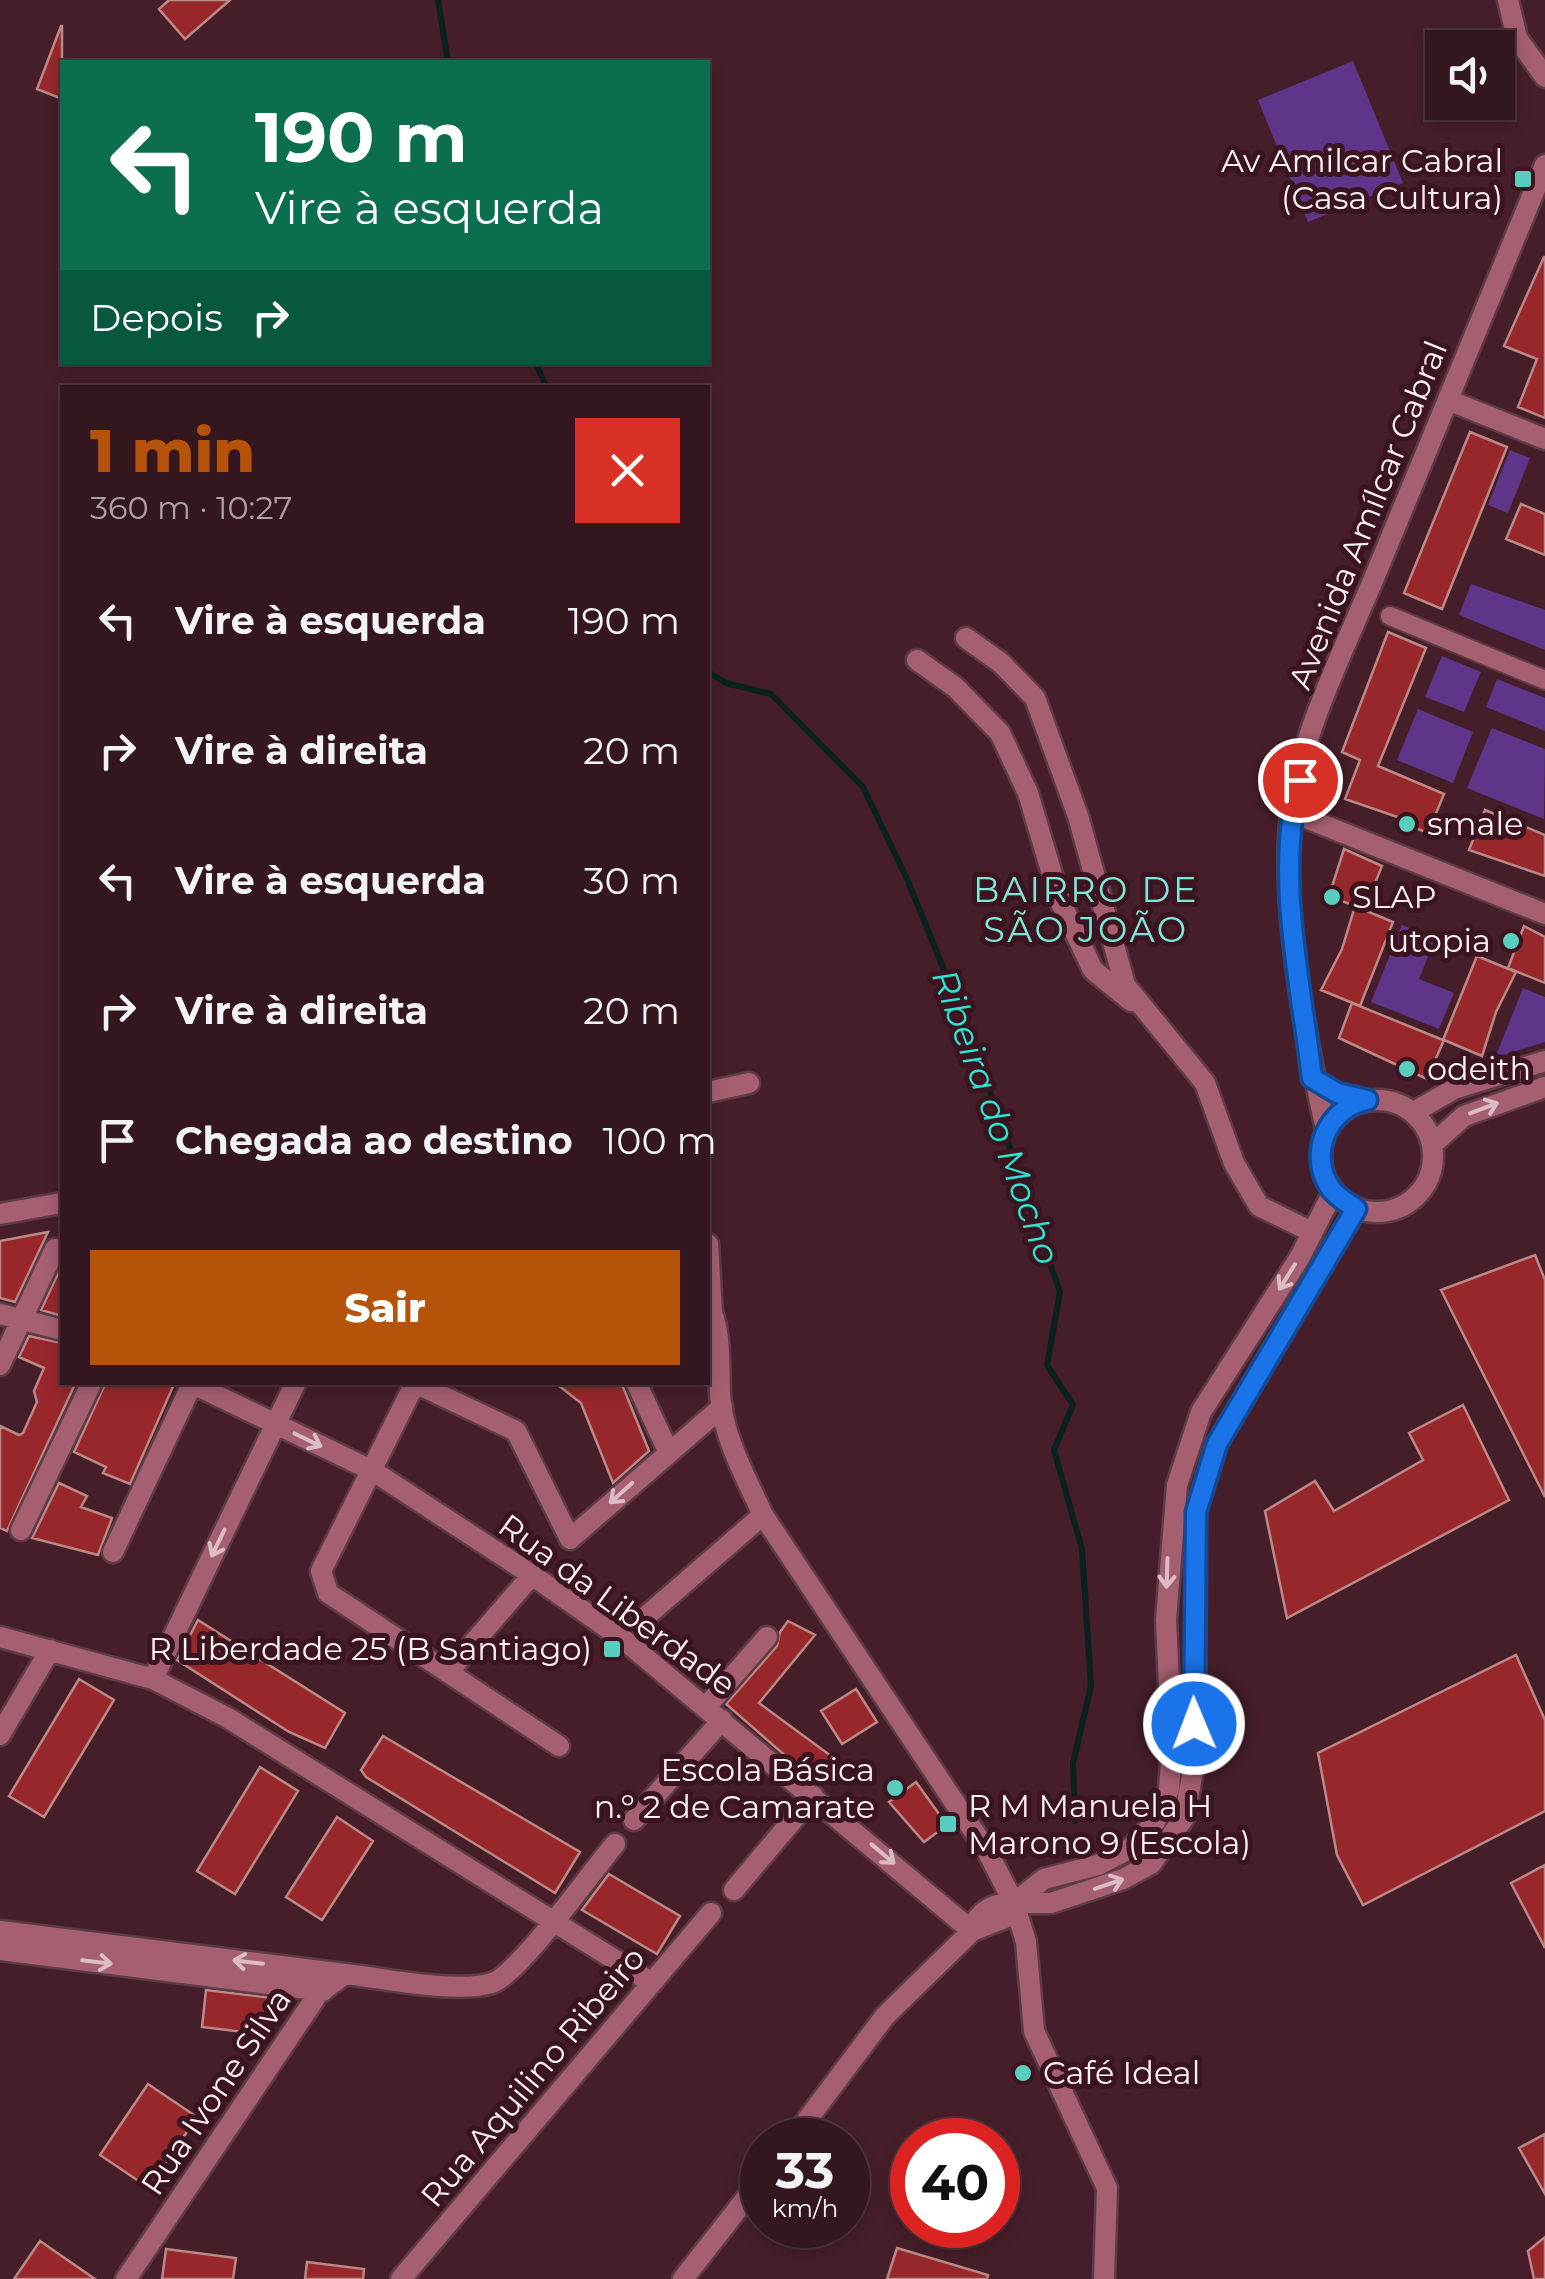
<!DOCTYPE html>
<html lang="pt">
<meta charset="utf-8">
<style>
body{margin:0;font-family:Montserrat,sans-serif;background:#3c1f28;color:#f1f3f6;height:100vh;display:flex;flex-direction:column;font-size:38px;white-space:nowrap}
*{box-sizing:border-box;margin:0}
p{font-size:32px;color:#a99fa4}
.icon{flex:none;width:55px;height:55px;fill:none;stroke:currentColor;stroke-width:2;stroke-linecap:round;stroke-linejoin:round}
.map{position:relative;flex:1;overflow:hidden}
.details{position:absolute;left:60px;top:385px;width:650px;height:1000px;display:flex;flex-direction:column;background:#34161f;border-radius:0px;box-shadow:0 5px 15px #0003,0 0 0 2px #4e353d}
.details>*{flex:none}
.banner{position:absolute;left:60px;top:60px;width:650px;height:305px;border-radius:0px;box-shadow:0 5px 15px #0003,0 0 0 2px #4e353d;background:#0b6e4f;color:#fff;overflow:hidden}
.tools{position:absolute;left:1425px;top:30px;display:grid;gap:20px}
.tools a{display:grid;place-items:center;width:90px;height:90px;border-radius:0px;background:#34161f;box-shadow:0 5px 15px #0003,0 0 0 2px #4e353d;font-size:50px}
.speed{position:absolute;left:740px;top:2118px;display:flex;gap:20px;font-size:50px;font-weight:700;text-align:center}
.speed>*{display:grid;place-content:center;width:130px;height:130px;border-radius:50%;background:#34161f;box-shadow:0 5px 15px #0003,0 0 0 2px #4e353d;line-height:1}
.speed small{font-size:25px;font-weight:400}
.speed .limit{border:15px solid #d22;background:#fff;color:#111}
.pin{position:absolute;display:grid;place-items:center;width:85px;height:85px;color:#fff;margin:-42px;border:5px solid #fff;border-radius:50%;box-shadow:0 2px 10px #0007}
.me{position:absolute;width:110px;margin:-55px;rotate:359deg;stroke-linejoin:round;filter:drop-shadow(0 0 8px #0008)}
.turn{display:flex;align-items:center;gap:35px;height:210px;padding:0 30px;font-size:45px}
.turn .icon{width:130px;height:130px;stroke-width:2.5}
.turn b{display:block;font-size:70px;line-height:85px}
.then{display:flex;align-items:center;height:95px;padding:0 30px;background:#0003;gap:20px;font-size:38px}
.round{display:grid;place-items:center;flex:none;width:105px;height:105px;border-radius:0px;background:#3c1f28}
.overview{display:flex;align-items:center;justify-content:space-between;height:170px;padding:0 30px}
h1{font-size:60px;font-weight:800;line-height:75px;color:#b45309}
.button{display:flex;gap:20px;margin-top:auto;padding:20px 30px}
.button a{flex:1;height:115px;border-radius:0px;background:#b45309;color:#fff;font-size:40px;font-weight:800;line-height:115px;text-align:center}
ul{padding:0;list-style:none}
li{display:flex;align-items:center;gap:30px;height:130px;padding:0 30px}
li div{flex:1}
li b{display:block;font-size:38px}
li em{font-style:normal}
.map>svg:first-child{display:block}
.green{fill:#5e3589}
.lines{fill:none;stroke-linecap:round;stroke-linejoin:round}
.stream{stroke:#0a211d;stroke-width:6}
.building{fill:#97272b;stroke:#bb8985;stroke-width:2.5}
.pedestrian-casing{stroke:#5e3b45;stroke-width:22}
.minor-casing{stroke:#5e3b45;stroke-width:25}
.tertiary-casing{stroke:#5e3b45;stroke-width:25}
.pedestrian{stroke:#a55f71;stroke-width:18}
.minor{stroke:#a55f71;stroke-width:20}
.tertiary{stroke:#a55f71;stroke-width:20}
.oneway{stroke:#ddbdc5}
.route-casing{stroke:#114b97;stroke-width:25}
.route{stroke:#1a73e8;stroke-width:18}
.poi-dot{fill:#59cebf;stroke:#3a141f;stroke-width:4}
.labels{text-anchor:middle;stroke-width:10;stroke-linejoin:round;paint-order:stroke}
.poi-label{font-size:32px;fill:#fbf0f2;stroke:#3a141f;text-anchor:start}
.street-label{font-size:32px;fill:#fbf0f2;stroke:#3a141f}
.neighbourhood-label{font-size:35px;letter-spacing:2.5px;fill:#7fe7d8;stroke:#3a141f}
.water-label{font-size:35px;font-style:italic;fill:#2be8d4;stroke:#3a141f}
</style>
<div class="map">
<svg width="1545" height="2279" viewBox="0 0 1545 2279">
<rect width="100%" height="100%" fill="#451e29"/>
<path class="green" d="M 1353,61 L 1403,183 L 1308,222 L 1258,100 Z
M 1510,450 L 1530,458 L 1508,513 L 1488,505 Z
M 1471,584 L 1545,610 L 1545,650 L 1459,615 Z
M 1442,656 L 1481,672 L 1464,712 L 1425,697 Z
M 1497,679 L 1545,698 L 1545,731 L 1486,707 Z
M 1418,709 L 1473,732 L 1453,783 L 1397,760 Z
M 1492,728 L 1545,749 L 1544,819 L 1467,788 Z
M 1402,925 L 1435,939 L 1419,979 L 1454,993 L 1439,1029 L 1371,1002 Z
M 1523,988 L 1545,997 L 1545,1042 L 1500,1056 L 1497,1053 Z"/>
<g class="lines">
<path class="stream" d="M 438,0 L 448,62
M 535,362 L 547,388
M 708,672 L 726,683 L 771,694 L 863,787 L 908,881 L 972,1039 L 1060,1292 L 1047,1365 L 1073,1405 L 1054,1450 L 1082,1549 L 1091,1686 L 1073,1763 L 1075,1821"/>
</g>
<path class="building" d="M 169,0 L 230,0 L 185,39 L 159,9 Z
M 61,26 L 62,26 L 62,99 L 37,89 Z
M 1544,257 L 1545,257 L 1545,418 L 1518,407 L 1537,359 L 1504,346 Z
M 1470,432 L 1507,447 L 1442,609 L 1404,593 Z
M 1521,504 L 1545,514 L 1545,555 L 1506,539 Z
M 1388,632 L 1426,648 L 1378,766 L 1444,794 L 1428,833 L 1410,826 L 1412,822 L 1345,799 L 1360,760 L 1342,752 Z
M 1485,810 L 1545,835 L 1545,876 L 1469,850 Z
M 1344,849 L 1382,866 L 1364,910 L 1393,922 L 1360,1006 L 1321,990 L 1342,949 L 1355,906 L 1329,896 Z
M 1524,926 L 1545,937 L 1545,983 L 1508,968 Z
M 1477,956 L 1516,972 L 1496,1012 L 1482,1056 L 1444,1040 L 1427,1079 L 1339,1038 L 1352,1003 L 1443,1040 Z
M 48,1232 L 15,1302 L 0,1298 L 0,1241 Z
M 1535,1255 L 1545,1280 L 1545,1497 L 1441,1290 Z
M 62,1265 L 62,1316 L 41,1310 Z
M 29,1336 L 62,1343 L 62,1382 L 76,1382 L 7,1531 L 0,1528 L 0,1426 L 19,1435 L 23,1433 L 37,1402 L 34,1391 L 44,1368 L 19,1357 Z
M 106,1382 L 175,1382 L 130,1484 L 103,1473 L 106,1467 L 74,1452 Z
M 554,1382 L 621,1382 L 649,1451 L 613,1483 L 581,1403 Z
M 1463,1405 L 1509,1500 L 1287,1618 L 1265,1511 L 1315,1481 L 1334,1511 L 1423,1460 L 1409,1433 Z
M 59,1483 L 87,1496 L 81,1507 L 112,1518 L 98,1555 L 32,1538 Z
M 198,1620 L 345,1713 L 325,1748 L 289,1732 L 177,1660 Z
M 788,1621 L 815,1635 L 759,1703 L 831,1756 L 812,1779 L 726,1704 L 777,1646 L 780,1632 Z
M 1516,1655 L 1545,1720 L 1545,1811 L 1363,1905 L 1337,1855 L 1318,1753 Z
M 79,1679 L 114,1700 L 44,1817 L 9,1796 Z
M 856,1689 L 877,1722 L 842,1744 L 821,1711 Z
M 383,1736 L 580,1852 L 555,1893 L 366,1777 L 361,1770 Z
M 260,1767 L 298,1791 L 235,1894 L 197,1871 Z
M 916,1782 L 947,1825 L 924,1842 L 889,1802 Z
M 337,1817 L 373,1841 L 322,1920 L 286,1897 Z
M 1545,1865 L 1545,1948 L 1511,1883 Z
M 609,1874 L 680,1916 L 657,1954 L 582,1910 Z
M 206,1990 L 273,1998 L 268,2035 L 202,2027 Z
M 148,2084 L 197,2117 L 149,2188 L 100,2155 Z
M 1545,2134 L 1545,2194 L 1519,2148 Z
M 1545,2237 L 1545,2279 L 1534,2279 L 1528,2251 Z
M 40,2241 L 95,2279 L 14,2279 Z
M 897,2248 L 988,2275 L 987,2279 L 887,2279 Z
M 166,2249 L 236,2258 L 233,2279 L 162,2279 Z
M 307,2262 L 364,2269 L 363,2279 L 305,2279 Z"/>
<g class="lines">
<g class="pedestrian-casing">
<path id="pedestrian" d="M 1390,616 L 1545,680"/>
</g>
<g class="minor-casing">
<path id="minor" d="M 1508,0 L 1517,38 L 1545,77
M 1448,400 L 1545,439
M 966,638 L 1001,663 L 1035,698 L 1078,816 L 1125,985 L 1205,1083 L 1234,1163 L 1259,1206 L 1312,1232
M 917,660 L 955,687 L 1000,733 L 1028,793 L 1060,901 L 1093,970 L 1131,1001
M 1291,812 L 1545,914
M 708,1092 L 749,1083
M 708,1244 L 712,1312
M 0,1314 L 62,1330
M 0,1365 L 55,1249
M 189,1382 L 373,1471 L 532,1575 L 623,1639 L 972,1931
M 636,1382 L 668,1451
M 21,1530 L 92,1382
M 113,1552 L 193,1382
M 643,1619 L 763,1515
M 0,1637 L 153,1679 L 228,1718 L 652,1983
M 450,1670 L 532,1575
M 153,1679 L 296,1382
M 706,1707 L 767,1637
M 0,1735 L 50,1650
M 559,1746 L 328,1593 L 321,1571 L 415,1383 L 516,1431 L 570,1539 L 722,1407
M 634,1820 L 722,1720
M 734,1890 L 813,1796
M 0,1931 L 345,1974
M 0,1950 L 323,1991
M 792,2140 L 885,2016 L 972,1931 C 977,1911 995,1902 1014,1903 L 1005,1918 L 972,1931
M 126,2279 L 318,1994 L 345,1974 C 384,1978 455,1994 492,1983 C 518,1975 593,1870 615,1844
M 401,2279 L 711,1913
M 683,2279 L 762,2178"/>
</g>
<g class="tertiary-casing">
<path id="tertiary" d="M 1312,1078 L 1337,1093 L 1367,1100
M1321 1156a56 56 0 1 1 112 0a56 56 0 1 1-112 0Z
M 1414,1112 L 1454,1089 L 1545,1061
M 1326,1129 C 1306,1042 1280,902 1291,814 C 1300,734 1346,646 1377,571 C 1433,436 1489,300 1545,165
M 1433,1144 L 1464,1116 L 1545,1087
M 0,1214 L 62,1203
M 708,1304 C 724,1333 717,1372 721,1404 C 726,1442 747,1480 763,1515 L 987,1851 L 1014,1903 L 1026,1942 L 1034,2031 L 1107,2188 L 1104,2279
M 1014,1903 L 1051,1903 L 1123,1879 L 1151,1864 L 1184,1818 L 1195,1761 L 1196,1512 L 1217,1444 L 1356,1209
M 1014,1903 L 1044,1879 L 1098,1865 L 1131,1848 L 1155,1822 L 1169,1789 L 1172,1749 L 1166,1620 L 1177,1485 L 1201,1412 L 1300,1257 L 1333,1192"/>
</g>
<use href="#pedestrian" class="pedestrian"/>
<use href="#minor" class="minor"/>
<use href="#tertiary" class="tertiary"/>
</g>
<defs><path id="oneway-shaft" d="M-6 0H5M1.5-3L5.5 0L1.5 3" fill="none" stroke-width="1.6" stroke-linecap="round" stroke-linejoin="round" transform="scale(2.5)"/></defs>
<g class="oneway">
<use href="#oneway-shaft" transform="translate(1484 1108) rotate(-21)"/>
<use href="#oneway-shaft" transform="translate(1287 1277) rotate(122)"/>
<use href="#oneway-shaft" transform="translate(308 1440) rotate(26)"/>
<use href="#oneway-shaft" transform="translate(621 1493) rotate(138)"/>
<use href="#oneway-shaft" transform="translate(218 1543) rotate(116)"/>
<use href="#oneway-shaft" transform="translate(1167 1573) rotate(92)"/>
<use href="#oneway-shaft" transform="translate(883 1854) rotate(40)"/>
<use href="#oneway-shaft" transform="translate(1109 1884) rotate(-19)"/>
<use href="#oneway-shaft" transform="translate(97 1962) rotate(7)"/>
<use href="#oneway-shaft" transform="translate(248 1962) rotate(-173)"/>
</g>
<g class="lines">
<g class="route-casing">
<path id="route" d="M 1194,1724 L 1196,1512 L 1217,1444 L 1356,1209 C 1348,1203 1337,1197 1331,1189 C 1307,1155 1327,1108 1367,1100 L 1337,1093 L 1312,1078 C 1301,983 1274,874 1300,780"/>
</g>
<use href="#route" class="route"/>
</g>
<g class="poi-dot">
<rect x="1513" y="169" width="20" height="20" rx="5"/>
<circle cx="1407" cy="824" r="10"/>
<circle cx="1332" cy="897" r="10"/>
<circle cx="1511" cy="941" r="10"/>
<circle cx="1407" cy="1069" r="10"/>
<rect x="602" y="1639" width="20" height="20" rx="5"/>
<circle cx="895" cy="1788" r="10"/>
<rect x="938" y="1814" width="20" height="20" rx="5"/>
<circle cx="1023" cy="2073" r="10"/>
</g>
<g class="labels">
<g class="poi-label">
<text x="1503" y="172" text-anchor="end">Av Amilcar Cabral<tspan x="1503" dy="37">(Casa Cultura)</tspan></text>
<text x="1427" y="835">smale</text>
<text x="1352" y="908">SLAP</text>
<text x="1491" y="952" text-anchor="end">utopia</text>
<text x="1427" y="1080">odeith</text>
<text x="592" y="1660" text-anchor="end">R Liberdade 25 (B Santiago)</text>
<text x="875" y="1781" text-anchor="end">Escola Básica<tspan x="875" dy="37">n.º 2 de Camarate</tspan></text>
<text x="968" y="1817">R M Manuela H<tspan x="968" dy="37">Marono 9 (Escola)</tspan></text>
<text x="1043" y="2084">Café Ideal</text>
</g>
<g class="street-label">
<text transform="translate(1368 515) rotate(-68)" y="11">Avenida Amílcar Cabral</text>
<text transform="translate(617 1605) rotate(36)" y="11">Rua da Liberdade</text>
<text transform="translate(533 2077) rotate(-50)" y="11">Rua Aquilino Ribeiro</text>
<text transform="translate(216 2092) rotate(-56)" y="11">Rua Ivone Silva</text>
</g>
<g class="neighbourhood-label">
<text x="1086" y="902">BAIRRO DE<tspan x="1086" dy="40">SÃO JOÃO</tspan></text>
</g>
<g class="water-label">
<text transform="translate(996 1117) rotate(70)" y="12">Ribeira do Mocho</text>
</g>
</g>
</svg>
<div class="tools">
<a><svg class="icon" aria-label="sound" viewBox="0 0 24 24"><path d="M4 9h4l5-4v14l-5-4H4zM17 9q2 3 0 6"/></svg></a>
</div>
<div class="speed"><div>33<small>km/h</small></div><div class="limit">40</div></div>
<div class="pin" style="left:1300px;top:780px;background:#d93025"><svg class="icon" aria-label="arrive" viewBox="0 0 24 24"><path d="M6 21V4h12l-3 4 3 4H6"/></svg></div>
<svg class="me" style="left:1194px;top:1724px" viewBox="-20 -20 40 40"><circle r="17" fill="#1a73e8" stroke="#fff" stroke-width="3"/><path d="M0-11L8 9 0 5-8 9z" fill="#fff"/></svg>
<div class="banner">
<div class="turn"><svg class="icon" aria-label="left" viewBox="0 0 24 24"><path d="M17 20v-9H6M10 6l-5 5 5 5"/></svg><div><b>190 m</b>Vire à esquerda</div></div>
<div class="then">Depois<svg class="icon" aria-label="right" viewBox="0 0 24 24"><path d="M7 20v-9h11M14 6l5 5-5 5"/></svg></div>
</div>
<section class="details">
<div class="overview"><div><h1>1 min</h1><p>360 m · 10:27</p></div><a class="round" style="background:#d93025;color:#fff"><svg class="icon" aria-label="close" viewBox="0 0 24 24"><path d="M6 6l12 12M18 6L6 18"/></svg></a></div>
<ul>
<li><svg class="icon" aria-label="left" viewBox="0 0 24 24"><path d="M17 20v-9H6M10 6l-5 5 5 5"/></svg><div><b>Vire à esquerda</b></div><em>190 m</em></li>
<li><svg class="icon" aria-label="right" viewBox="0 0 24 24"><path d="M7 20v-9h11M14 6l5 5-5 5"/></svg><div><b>Vire à direita</b></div><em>20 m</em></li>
<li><svg class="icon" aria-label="left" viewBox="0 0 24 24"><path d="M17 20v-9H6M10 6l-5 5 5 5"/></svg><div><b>Vire à esquerda</b></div><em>30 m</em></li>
<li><svg class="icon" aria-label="right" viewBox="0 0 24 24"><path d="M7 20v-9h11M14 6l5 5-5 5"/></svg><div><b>Vire à direita</b></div><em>20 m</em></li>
<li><svg class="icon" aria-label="arrive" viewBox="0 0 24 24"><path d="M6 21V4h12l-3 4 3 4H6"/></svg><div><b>Chegada ao destino</b></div><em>100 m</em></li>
</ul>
<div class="button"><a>Sair</a></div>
</section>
</div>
